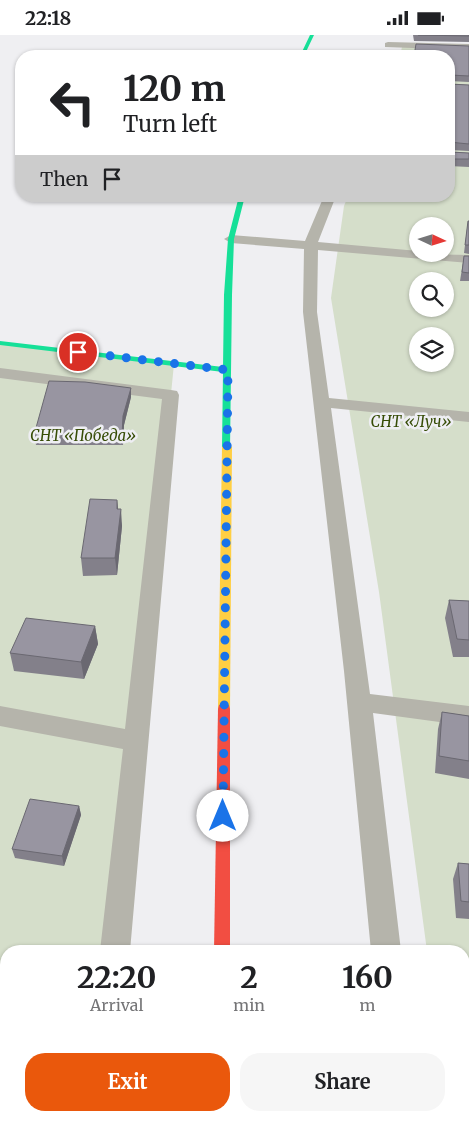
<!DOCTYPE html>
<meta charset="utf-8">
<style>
body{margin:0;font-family:Merriweather,serif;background:#f6f6f6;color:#202124;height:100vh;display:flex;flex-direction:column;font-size:19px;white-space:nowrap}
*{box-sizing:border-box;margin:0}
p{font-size:16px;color:#757577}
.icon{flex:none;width:28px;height:28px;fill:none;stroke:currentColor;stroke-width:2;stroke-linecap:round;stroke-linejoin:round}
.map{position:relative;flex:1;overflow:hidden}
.drawer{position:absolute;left:0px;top:910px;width:470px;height:176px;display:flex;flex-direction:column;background:#fff;border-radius:20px 20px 0 0;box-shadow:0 1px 4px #0004}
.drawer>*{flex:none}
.hud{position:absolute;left:15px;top:15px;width:440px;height:152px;border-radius:20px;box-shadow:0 1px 4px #0004;background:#fff;color:#202124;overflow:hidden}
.needle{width:32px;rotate:94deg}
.fabs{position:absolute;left:409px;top:182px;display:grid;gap:10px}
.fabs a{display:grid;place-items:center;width:45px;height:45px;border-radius:50%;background:#fff;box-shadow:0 1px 4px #0004;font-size:25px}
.pin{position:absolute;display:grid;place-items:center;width:42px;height:42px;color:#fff;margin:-21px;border:2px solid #fff;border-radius:50%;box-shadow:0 1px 5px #0007}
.me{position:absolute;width:55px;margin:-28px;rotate:0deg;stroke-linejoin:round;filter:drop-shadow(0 0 4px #0008)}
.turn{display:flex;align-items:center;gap:18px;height:105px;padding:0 25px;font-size:22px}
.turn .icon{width:65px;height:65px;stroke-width:2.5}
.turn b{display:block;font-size:35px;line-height:42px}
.then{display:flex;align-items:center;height:48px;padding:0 25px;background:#0003;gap:10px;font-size:19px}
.eta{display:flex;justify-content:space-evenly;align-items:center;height:85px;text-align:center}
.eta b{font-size:30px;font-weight:700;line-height:35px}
.button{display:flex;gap:10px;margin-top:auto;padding:10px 25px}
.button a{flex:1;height:58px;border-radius:20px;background:#ea580c;color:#fff;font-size:20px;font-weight:700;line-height:58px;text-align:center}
.button a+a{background:#f6f6f6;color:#202124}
.status{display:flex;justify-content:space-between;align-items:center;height:35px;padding:0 25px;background:#fff;direction:ltr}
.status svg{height:14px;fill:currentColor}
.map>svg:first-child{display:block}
.green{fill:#d5deca;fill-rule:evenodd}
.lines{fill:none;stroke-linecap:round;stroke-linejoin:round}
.lane{fill:#b5b4ab;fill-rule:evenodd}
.fast{fill:#16e098;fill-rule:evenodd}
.slow{fill:#ffcf43;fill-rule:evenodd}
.jam{fill:#f24e42;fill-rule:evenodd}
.wall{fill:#83808a}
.shaded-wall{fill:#6a6871}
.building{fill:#9895a1;stroke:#6a6871}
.route{stroke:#1a73e8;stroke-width:9;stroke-dasharray:0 16.2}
.labels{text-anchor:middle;stroke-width:5;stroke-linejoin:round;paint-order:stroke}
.park-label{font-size:15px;font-style:italic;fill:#364c06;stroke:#eeeef3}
</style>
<div class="status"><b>22:18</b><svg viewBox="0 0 49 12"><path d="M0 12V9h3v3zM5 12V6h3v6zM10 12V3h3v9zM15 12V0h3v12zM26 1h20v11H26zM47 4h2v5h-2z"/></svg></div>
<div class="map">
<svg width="469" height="1086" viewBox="0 0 469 1086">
<rect width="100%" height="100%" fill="#efeff2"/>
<path class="green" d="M 402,12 L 469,14 L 469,1086 L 450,1086 L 450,1080 L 464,1080 L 464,916 L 427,916 L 379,557 L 331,263 L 344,171 L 348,161 L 449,161 L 449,21 L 400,21 ZM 418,191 L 445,191 L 445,219 L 418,219 ZM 418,246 L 445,246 L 445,274 L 418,274 ZM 418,301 L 445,301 L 445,329 L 418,329 Z
M 0,308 L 174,329 L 115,916 L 6,916 L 6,1080 L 98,1080 L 98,1086 L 0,1086 Z"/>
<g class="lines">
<path class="lane" d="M 388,7 L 469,9 L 469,15 L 385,12 L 385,8 Z
M 324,161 L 336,161 L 318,207 L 418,216 L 418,219 L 469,220 L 469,228 L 318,215 L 317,277 L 329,363 L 469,377 L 469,387 L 331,373 L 370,659 L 469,671 L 469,691 L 373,678 L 401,916 L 371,916 L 344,636 L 303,277 L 304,214 L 231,208 L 224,204 L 231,200 L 305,206 Z
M 0,333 L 171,355 L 177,356 L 179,360 L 130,916 L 100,916 L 123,714 L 0,691 L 0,671 L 125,694 L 162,364 L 0,343 Z
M 81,1080 L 115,1080 L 115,1086 L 81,1086 Z
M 386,1080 L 420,1080 L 420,1086 L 386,1086 Z"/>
<path class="fast" d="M 310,0 L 314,0 L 304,21 L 300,21 Z
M 239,161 L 245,161 L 234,204 L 232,260 L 230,414 L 227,415 L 222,412 L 223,337 L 0,310 L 0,306 L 223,332 L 224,260 L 228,204 Z
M 212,1080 L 230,1080 L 230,1086 L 212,1086 Z"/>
<path class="slow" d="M 227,409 L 232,412 L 230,674 L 229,678 L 224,679 L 219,678 L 218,674 L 222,412 Z"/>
<path class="jam" d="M 224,669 L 229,670 L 230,674 L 230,916 L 214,916 L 218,674 L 219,670 Z"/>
</g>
<path class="wall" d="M 413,0 L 469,0 L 469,7 L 414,6 Z
M 469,11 L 469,47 L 449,46 L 449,21 Z
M 449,49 L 469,50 L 469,116 L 450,115 L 450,117 L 469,118 L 469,132 L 449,131 Z
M 468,186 L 469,186 L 469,219 L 464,218 Z
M 464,221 L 469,221 L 469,246 L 460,246 Z
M 131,353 L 131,362 L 124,390 L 123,410 L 36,410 L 34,400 Z
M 117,465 L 118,474 L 122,491 L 117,540 L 83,541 L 81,523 Z
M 449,565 L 469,566 L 469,622 L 453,622 L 445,583 Z
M 95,591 L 98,609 L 84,644 L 14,636 L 10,618 Z
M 442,677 L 469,681 L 469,744 L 435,738 L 438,694 Z
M 79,771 L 81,780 L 64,831 L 15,823 L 12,814 Z
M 458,828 L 469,829 L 469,884 L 456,883 L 453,844 Z"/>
<path class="shaded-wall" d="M 131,353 L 131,362 L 124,390 L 123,410 L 122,400 L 123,381 Z
M 117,465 L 119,483 L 121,474 L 122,491 L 117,540 L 115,523 Z
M 95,591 L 98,609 L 84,644 L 81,627 Z
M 79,771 L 81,780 L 64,831 L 62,821 Z"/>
<path class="building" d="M 418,0 L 469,0 L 469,1 Z
M 416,9 L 469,11 L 469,41 L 450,40 L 449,41 L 449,21 L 414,21 Z
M 449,49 L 469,50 L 469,109 L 449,107 L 450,117 L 469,118 L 469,124 L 449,124 Z
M 468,186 L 469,186 L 469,210 L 465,210 Z
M 464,221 L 469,221 L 469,238 L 462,237 Z
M 49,346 L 85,347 L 131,353 L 123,381 L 122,400 L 34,400 Z
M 90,464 L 117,465 L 117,474 L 121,474 L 115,523 L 81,523 Z
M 449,565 L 469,566 L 469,605 L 457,604 Z
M 26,583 L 95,591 L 81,627 L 10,618 Z
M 442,677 L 469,681 L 469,726 L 439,721 Z
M 30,764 L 79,771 L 62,821 L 12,814 Z
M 458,828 L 469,829 L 469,867 L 461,866 Z"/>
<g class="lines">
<path class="route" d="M 78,317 L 228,335 L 223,781"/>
</g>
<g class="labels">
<g class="park-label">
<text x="411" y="392">СНТ «Луч»</text>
<text x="83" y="406">СНТ «Победа»</text>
</g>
</g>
</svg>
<div class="fabs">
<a><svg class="needle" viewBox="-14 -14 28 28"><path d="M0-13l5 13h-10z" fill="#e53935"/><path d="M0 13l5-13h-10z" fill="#757577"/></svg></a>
<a><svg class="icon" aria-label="search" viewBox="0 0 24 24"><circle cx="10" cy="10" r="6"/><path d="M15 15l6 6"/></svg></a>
<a><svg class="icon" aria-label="layers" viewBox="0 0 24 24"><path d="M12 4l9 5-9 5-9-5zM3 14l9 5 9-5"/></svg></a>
</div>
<div class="pin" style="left:78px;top:317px;background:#d93025"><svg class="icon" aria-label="arrive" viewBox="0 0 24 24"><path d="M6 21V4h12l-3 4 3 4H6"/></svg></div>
<svg class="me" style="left:223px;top:781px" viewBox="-20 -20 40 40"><circle r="19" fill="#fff"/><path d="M0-13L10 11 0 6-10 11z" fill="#1a73e8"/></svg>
<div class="hud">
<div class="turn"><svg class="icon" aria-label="left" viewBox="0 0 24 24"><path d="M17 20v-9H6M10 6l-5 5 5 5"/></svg><div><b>120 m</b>Turn left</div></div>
<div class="then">Then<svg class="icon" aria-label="arrive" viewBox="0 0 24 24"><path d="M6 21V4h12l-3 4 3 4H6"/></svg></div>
</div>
<section class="drawer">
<div class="eta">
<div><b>22:20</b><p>Arrival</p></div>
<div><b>2</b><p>min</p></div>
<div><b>160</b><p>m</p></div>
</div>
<div class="button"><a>Exit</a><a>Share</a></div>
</section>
</div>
